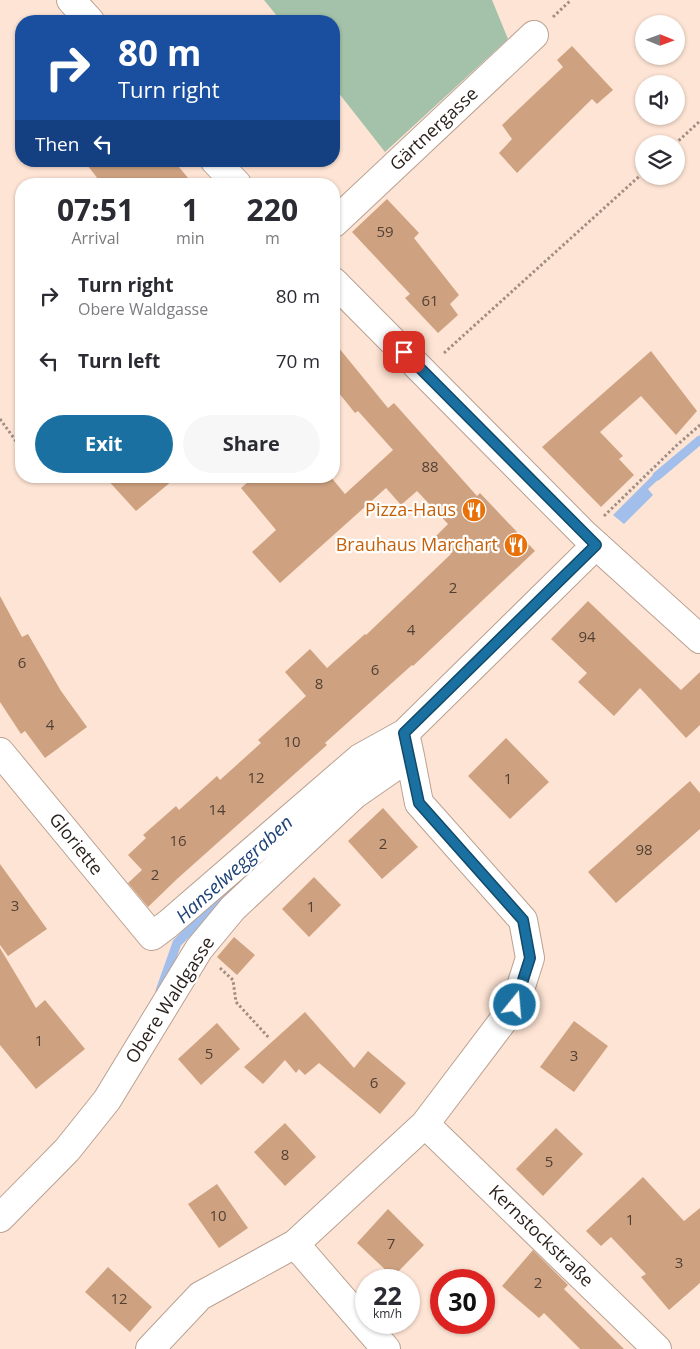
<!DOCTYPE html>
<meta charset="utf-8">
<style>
body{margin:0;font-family:"Open Sans",sans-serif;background:#f7f7f7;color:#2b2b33;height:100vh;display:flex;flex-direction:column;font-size:19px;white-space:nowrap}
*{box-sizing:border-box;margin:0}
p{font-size:16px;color:#7c7c81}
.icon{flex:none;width:28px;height:28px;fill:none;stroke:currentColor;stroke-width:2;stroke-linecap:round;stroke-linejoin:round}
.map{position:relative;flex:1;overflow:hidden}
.details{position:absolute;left:15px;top:178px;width:325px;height:305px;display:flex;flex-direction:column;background:#fff;border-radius:20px;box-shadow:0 1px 4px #0004}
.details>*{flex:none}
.hud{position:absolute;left:15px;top:15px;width:325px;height:152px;border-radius:20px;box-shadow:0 1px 4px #0004;background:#1a4fa0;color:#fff;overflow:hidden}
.needle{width:32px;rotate:91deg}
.fabs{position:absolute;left:635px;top:15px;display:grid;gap:10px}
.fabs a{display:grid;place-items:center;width:50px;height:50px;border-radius:50%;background:#fff;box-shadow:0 1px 4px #0004;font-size:25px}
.speed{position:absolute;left:355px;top:1269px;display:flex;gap:10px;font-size:25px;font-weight:700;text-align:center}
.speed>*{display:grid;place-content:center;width:65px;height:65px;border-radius:50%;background:#fff;box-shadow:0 1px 4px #0004;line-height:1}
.speed small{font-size:12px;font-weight:400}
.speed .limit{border:8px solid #d22;background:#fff;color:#111}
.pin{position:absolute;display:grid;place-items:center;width:42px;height:42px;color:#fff;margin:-21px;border-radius:10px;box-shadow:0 2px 8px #0006}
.me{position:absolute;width:55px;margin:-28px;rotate:17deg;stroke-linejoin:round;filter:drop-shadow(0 0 4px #0008)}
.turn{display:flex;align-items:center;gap:18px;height:105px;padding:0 20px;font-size:22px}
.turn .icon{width:65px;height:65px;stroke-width:2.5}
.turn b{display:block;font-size:35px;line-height:42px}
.then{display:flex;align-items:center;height:48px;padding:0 20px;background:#0003;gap:10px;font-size:19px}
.eta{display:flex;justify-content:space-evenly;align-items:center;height:85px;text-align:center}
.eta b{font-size:30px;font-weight:700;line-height:35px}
.cta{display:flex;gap:10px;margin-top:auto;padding:10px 20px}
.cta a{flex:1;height:58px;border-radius:30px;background:#1a70a0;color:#fff;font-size:20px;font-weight:700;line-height:58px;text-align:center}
.cta a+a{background:#f7f7f7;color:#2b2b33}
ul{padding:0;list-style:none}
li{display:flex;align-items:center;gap:15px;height:65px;padding:0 20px}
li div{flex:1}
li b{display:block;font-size:19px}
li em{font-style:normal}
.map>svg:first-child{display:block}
.green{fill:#a4c2aa}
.water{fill:#a2beea}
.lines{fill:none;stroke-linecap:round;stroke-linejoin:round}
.stream{stroke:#a2beea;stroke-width:9}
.building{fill:#cea281}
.minor-casing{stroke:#baa192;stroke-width:30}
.secondary-casing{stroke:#baa192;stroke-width:30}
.path{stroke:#a18e83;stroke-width:3;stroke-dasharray:2.5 2.5;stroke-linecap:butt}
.minor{stroke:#fff;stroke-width:28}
.secondary{stroke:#fff;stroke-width:28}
.route-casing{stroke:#114968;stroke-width:12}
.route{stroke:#1a70a0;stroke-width:9}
.labels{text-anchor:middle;stroke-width:4.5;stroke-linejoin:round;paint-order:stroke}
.number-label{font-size:15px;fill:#523f33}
.street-label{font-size:18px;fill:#281e19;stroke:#fff}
.food-label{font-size:18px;fill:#c56008;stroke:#fff;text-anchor:end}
.water-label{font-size:19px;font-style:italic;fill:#204378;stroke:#fff}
</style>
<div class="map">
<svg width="700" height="1349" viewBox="0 0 700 1349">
<rect width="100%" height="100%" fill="#fee4d4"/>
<path class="green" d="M 264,0 L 492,0 L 508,39 L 385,152 L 334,87 L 334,21 L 281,21 Z"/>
<path class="water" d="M 654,474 L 659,479 L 648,489 L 653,495 L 624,524 L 613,515 Z"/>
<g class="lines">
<path class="stream" d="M 657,476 L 700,440
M 160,991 L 177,943 L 219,901 L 246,877"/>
</g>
<path class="building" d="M 572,46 L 613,90 L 597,104 L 592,99 L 517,173 L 499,153 L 512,139 L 502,125 L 563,67 L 557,60 Z
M 84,161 L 174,161 L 193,184 L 102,184 Z
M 387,199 L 419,233 L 414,238 L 459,295 L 450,304 L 458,315 L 438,333 L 405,298 L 410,294 L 352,232 Z
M 334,342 L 388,408 L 394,403 L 477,496 L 480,493 L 535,551 L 413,666 L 412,665 L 325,743 L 327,745 L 177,879 L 148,907 L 128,883 L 142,870 L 128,855 L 146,838 L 143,835 L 176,806 L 179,810 L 217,776 L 220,780 L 261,743 L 258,740 L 306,696 L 285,672 L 310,649 L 327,668 L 365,634 L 366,635 L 451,554 L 435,537 L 448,524 L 417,491 L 401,505 L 386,488 L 280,583 L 252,552 L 276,530 L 241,488 L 255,476 L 330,476 L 345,494 L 393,450 L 358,411 L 355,413 L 334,387 Z
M 651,351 L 697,411 L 676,435 L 641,396 L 600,432 L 623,456 L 619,459 L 634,475 L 601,507 L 542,447 Z
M 104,476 L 178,476 L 136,511 Z
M 0,596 L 22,637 L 28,634 L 61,691 L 87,727 L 45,758 L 25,731 L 21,734 L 0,702 Z
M 588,601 L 681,690 L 700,672 L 700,725 L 686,738 L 640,688 L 614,716 L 578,682 L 587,673 L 551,639 Z
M 506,738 L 549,782 L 510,819 L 468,776 Z
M 690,781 L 700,793 L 700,829 L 616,903 L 588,872 Z
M 383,808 L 418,847 L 382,879 L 348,841 Z
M 0,864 L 47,929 L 8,956 L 0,945 Z
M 314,877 L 341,905 L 309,937 L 282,909 Z
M 234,937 L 255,955 L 237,975 L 217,957 Z
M 0,948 L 36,1008 L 45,1000 L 85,1049 L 36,1089 L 0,1045 Z
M 305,1012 L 354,1068 L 368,1051 L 406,1083 L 380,1114 L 319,1063 L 305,1075 L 299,1069 L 296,1073 L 285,1060 L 263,1084 L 244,1067 Z
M 574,1021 L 608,1046 L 574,1092 L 540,1067 Z
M 217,1023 L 240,1049 L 201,1085 L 178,1059 Z
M 285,1123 L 316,1157 L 285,1186 L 254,1152 Z
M 556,1128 L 583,1154 L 543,1196 L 516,1169 Z
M 643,1177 L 684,1221 L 700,1208 L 700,1283 L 669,1310 L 641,1277 L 646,1274 L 611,1237 L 601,1246 L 586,1231 Z
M 217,1184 L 248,1228 L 219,1248 L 188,1204 Z
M 388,1209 L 424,1245 L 393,1277 L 357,1243 Z
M 533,1250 L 568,1285 L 564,1289 L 624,1349 L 580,1349 L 544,1313 L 539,1318 L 502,1286 Z
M 108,1267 L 152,1307 L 130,1332 L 85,1292 Z"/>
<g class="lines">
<g class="minor-casing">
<path id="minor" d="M 334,223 L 534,35
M 0,752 L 152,936 L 168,924 L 360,758 L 405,733
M 425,1124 L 657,1349
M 0,1218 L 67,1150 L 107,1100 L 199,949 L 233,908 L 354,795 L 410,756 L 405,733 L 596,545
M 295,1244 L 386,1349
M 150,1349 L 200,1296 L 295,1244 L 425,1124 L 515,1005 L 530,958 L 523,920 L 419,803 L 410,756"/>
</g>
<g class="secondary-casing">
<path id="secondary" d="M 71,0 L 90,21
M 215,161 L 237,184
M 334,282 L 585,535 L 700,639"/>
</g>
<path class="path" d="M 553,17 L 571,0
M 675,144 L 700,121
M 444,353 L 644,172
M 0,419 L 21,448
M 42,476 L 44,479
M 604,516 L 677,445 L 700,425
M 220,968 L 233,980 L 236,1002 L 270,1039"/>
<use href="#minor" class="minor"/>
<use href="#secondary" class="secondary"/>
</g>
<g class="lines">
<g class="route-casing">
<path id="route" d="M 404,352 L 596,545 L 404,733 L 419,803 L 523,920 L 530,958 L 515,1005"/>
</g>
<use href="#route" class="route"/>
</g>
<defs>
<g id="restaurant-disc" transform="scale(1.25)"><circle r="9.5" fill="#e8710a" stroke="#fff"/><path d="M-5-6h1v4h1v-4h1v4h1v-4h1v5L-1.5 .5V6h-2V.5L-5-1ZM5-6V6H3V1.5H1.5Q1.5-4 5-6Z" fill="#fff"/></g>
</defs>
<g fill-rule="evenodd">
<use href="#restaurant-disc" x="474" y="510"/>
<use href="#restaurant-disc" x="516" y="545"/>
</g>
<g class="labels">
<g class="number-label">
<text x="385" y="237">59</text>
<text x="430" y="306">61</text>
<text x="430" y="472">88</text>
<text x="453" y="593">2</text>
<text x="411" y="635">4</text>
<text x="587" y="642">94</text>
<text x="22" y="668">6</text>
<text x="375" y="675">6</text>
<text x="319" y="689">8</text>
<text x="50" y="730">4</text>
<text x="292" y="747">10</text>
<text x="256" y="783">12</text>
<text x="508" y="784">1</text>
<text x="217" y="815">14</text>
<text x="178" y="846">16</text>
<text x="383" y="849">2</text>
<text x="644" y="855">98</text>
<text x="155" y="880">2</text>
<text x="15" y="911">3</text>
<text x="311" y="912">1</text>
<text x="39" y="1046">1</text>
<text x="209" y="1059">5</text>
<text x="574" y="1061">3</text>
<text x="374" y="1088">6</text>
<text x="285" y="1160">8</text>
<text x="549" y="1167">5</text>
<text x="218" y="1221">10</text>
<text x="630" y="1225">1</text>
<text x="391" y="1249">7</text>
<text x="679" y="1268">3</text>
<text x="538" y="1288">2</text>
<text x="119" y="1304">12</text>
</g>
<g class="street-label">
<text transform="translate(434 129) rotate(-43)" y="6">Gärtnergasse</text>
<text transform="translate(76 844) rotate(51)" y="6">Gloriette</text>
<text transform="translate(170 1000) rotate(-57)" y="6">Obere Waldgasse</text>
<text transform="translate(541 1236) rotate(44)" y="6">Kernstockstraße</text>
</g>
<g class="food-label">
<text x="456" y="516">Pizza-Haus</text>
<text x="498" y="551">Brauhaus Marchart</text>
</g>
<g class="water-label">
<text transform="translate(234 869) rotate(-42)" y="7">Hanselweggraben</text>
</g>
</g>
</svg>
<div class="fabs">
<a><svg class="needle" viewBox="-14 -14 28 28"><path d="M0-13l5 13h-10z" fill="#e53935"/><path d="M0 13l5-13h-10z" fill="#7c7c81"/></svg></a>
<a><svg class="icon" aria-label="sound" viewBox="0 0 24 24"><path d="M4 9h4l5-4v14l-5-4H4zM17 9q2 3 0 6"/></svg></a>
<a><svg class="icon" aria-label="layers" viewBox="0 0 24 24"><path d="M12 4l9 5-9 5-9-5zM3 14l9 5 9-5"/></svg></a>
</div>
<div class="speed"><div>22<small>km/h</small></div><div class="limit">30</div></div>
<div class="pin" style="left:404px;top:352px;background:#d93025"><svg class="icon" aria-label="arrive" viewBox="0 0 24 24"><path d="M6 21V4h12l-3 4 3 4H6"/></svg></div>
<svg class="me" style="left:515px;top:1005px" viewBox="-20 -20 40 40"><circle r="17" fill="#1a70a0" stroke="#fff" stroke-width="3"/><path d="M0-11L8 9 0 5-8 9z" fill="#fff"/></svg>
<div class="hud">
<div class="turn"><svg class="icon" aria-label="right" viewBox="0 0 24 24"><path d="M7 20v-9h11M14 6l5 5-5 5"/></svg><div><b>80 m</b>Turn right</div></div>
<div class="then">Then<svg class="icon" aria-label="left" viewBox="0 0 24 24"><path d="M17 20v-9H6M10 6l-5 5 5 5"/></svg></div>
</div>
<section class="details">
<div class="eta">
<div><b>07:51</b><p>Arrival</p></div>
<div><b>1</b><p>min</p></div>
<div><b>220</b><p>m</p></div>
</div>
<ul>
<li><svg class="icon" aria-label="right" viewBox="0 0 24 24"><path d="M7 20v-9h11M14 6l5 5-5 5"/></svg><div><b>Turn right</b><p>Obere Waldgasse</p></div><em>80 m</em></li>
<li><svg class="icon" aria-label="left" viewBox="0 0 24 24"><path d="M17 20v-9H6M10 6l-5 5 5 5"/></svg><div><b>Turn left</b></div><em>70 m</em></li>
</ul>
<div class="cta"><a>Exit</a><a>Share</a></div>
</section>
</div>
